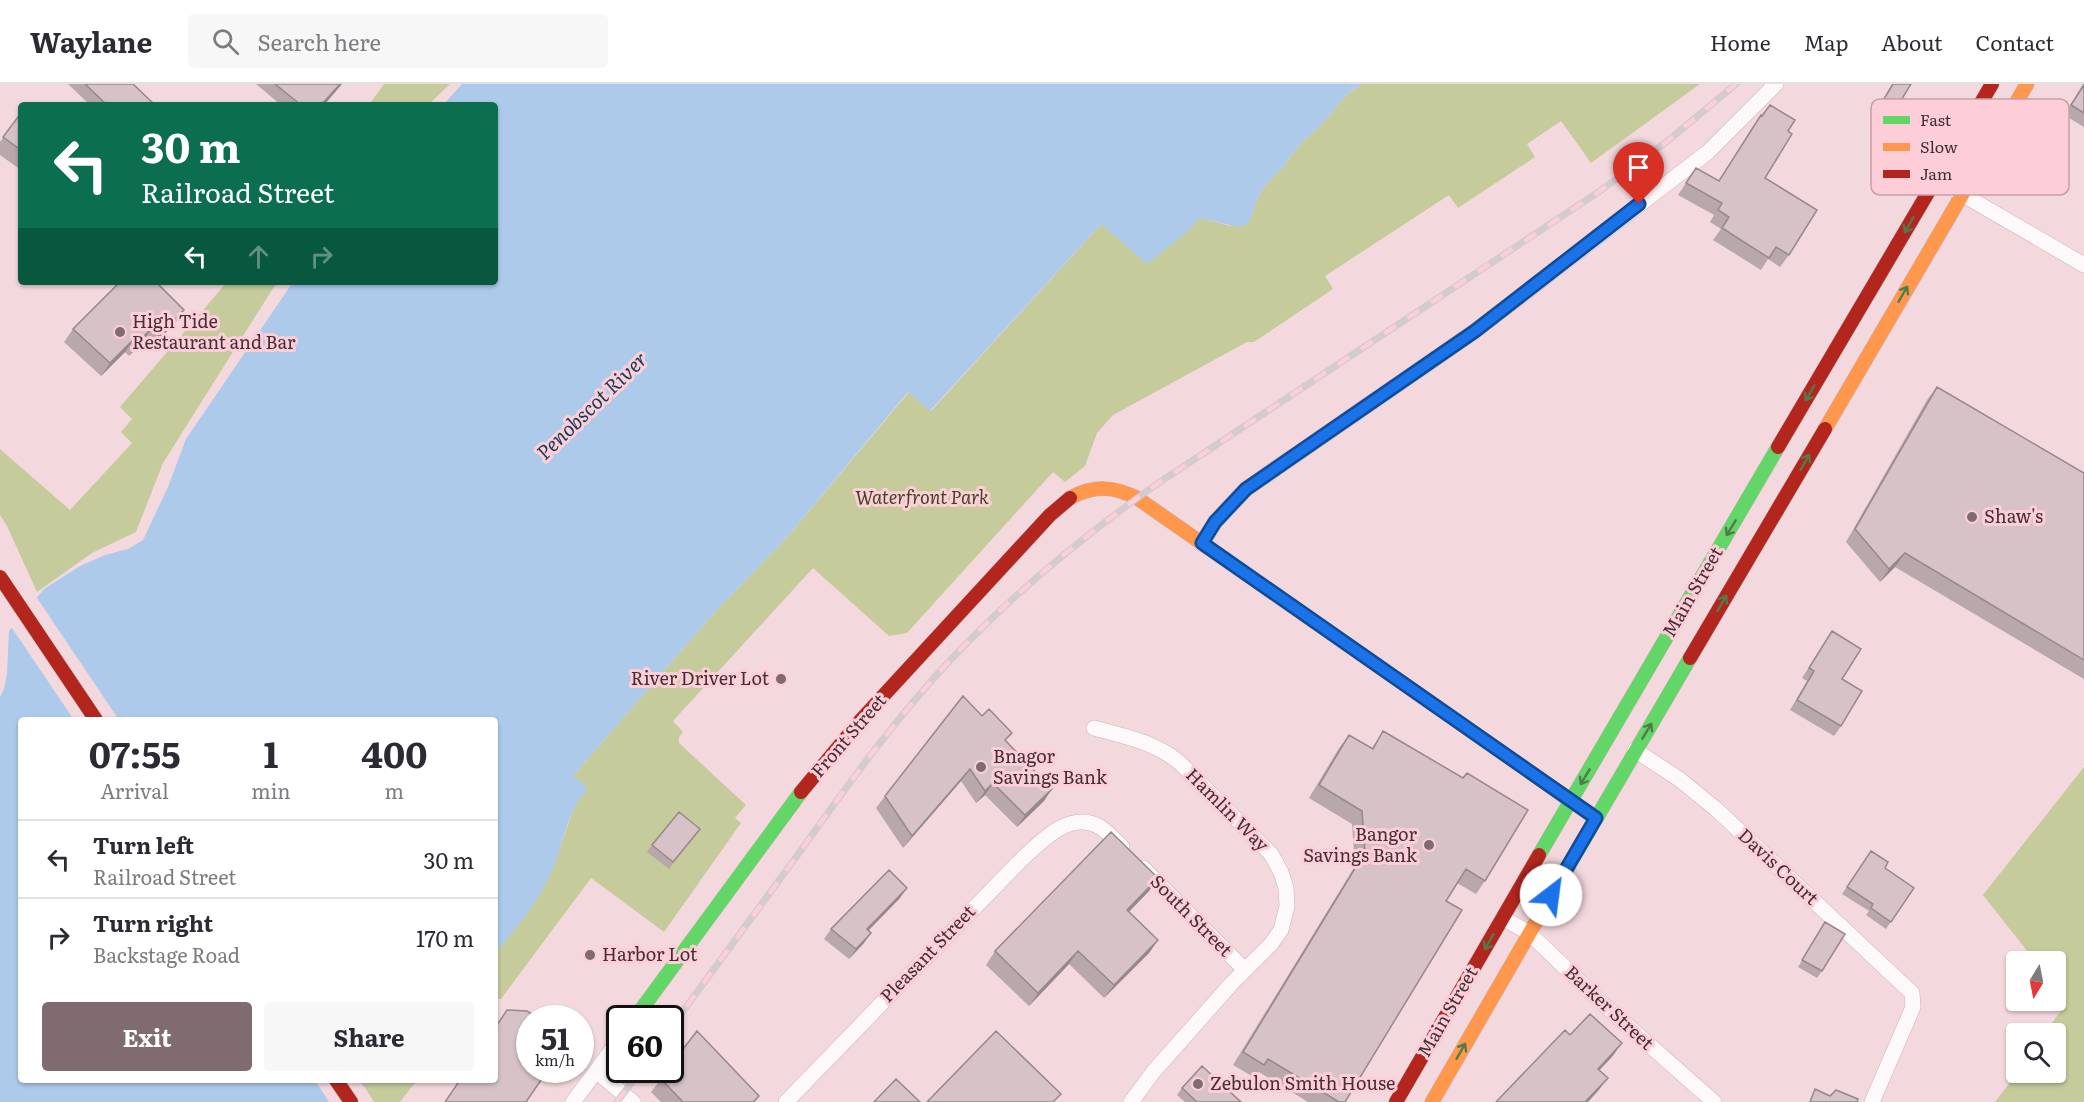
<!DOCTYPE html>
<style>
body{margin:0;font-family:Literata,serif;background:#f7f7f7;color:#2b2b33;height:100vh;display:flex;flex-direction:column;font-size:22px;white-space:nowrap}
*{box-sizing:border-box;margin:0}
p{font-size:20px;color:#7c7c81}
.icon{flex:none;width:33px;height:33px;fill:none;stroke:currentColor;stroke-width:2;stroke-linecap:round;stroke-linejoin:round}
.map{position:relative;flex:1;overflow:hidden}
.details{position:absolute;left:18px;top:633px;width:480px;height:366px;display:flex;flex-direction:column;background:#fff;border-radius:6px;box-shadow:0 2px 4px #0004}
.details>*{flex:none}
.top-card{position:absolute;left:18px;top:18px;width:480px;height:183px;border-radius:6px;box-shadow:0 2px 4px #0004;background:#0b6e4f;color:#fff;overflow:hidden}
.needle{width:39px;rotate:190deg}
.controls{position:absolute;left:2006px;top:867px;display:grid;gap:12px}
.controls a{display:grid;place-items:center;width:60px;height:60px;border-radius:6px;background:#fff;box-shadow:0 2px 4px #0004;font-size:30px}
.speed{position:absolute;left:516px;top:921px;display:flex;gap:12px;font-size:30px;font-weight:700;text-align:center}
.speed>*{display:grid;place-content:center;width:78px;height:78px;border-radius:50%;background:#fff;box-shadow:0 2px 4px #0004;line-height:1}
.speed small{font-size:15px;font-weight:400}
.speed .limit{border:3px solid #111;border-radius:9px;background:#fff;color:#111}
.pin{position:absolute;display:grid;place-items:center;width:51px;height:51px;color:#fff;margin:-62px -26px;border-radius:50% 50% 50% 0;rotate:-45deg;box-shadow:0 0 6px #0007}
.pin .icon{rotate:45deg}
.me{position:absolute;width:66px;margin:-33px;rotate:30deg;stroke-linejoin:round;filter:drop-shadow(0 0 4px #0008)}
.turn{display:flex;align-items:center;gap:21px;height:126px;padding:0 24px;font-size:27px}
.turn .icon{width:78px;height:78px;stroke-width:2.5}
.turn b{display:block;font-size:42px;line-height:51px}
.lanes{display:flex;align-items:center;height:57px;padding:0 24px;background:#0003;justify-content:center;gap:30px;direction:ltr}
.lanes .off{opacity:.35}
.eta{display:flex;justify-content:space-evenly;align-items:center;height:102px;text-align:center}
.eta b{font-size:36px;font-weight:700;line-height:42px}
.cta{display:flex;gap:12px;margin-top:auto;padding:12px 24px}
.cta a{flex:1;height:69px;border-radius:6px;background:#806b70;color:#fff;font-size:24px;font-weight:700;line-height:69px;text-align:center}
.cta a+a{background:#f7f7f7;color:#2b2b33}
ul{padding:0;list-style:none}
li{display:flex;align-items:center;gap:18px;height:78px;padding:0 24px;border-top:2px solid #e1e1e2}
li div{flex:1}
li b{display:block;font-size:22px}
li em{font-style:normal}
header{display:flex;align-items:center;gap:36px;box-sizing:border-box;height:84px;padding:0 30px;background:#fff;border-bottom:2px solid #e1e1e2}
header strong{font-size:28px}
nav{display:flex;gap:33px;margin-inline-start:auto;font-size:21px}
.search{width:420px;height:54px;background:#f7f7f7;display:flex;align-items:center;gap:15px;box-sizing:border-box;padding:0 21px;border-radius:6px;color:#7c7c81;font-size:22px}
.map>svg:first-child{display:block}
.green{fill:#c6cb9c}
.water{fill:#aecaeb}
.pier{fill:#f3d9de}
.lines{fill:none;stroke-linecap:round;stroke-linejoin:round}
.street-casing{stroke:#c8b4b8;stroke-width:16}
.fast-casing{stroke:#c8b4b8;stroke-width:15}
.slow-casing{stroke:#c8b4b8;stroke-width:15}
.jam-casing{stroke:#c8b4b8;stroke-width:15}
.street{stroke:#fdf9fa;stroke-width:15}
.fast{stroke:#63d668;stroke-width:14}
.slow{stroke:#ff974d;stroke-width:14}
.jam{stroke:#b3261e;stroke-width:14}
.rail-casing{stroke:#d3cbcd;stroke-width:7}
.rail{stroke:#feced8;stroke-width:4.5;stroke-dasharray:14;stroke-linecap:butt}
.wall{fill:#b9a8ab}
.shaded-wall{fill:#96888b}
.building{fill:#d7c3c7;stroke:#96888b;stroke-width:1.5}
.oneway{stroke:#517b4b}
.route-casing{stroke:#114b97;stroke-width:15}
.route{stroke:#1a73e8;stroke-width:10}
.poi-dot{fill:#806b70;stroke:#feced8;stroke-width:2}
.labels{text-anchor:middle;stroke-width:6;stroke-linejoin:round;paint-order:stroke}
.poi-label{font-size:18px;fill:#423034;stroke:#feced8;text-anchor:start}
.park-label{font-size:18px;font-style:italic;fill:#3b481e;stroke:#feced8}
.street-label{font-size:18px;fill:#423034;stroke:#feced8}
.water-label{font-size:20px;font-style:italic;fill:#133a57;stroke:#feced8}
.key{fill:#feced8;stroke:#c69fa7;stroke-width:1.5}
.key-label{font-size:16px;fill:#423034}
</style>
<header>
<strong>Waylane</strong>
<div class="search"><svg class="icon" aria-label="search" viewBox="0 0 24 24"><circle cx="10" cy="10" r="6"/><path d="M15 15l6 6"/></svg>Search here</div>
<nav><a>Home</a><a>Map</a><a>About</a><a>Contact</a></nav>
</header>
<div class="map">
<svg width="2084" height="1018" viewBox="0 0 2084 1018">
<rect width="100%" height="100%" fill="#f3d9de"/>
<path class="green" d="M 384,0 L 450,0 L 428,21 L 369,21 Z
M 1362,0 L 1700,0 L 1591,79 L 1561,37 L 1527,60 L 1535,73 L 1458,124 L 1449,111 L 1325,192 L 1333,205 L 1254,258 L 1247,258 L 1113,331 L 1097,349 L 1085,382 L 1065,398 L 1053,388 L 907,549 L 889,552 L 813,484 L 673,637 L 683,648 L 679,653 L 679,659 L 746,721 L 735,734 L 741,739 L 664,848 L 591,794 L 501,915 L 495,915 L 495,869 L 543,804 L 551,788 L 575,721 L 587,704 L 573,692 L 713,530 L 788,452 L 909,308 L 931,327 L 1101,140 L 1188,147 L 1198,135 L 1206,135 L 1230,142 L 1252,130 L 1258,113 L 1266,100 L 1283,83 L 1300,60 L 1322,40 L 1346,11 Z
M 227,198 L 277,198 L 163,379 L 136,448 L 92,469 L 37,508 L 7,442 L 0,431 L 0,365 L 70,426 L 132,359 L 121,348 L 132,335 L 120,323 Z
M 2084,683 L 2084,1018 L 1995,1018 L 2017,989 L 2055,988 L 2055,950 L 2045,949 L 2066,919 L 2055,904 L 2055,878 L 2035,877 L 1983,811 Z
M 369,996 L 417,996 L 400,1018 L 374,1018 L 364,1002 Z"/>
<path class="water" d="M 462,0 L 1362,0 L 1346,11 L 1322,40 L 1300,60 L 1283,83 L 1266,100 L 1258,113 L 1250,136 L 1245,141 C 1229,145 1214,134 1198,135 L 1188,147 L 1147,180 L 1101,140 L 930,327 L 908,308 L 788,452 L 713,530 L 573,692 L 588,704 C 567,727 563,761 551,789 C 538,818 516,845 495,869 L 495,636 L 21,636 L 21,996 L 369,996 L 352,1018 L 0,1018 L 0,613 L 4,605 L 7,589 L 9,547 L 44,505 L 80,482 L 105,471 L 128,465 L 143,456 L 168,403 L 186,355 L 293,198 L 495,198 L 495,21 L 443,21 Z"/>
<path class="pier" d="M 35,511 L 119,636 L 74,636 L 10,541 Z
M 315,996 L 359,996 L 365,1005 L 356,1018 L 329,1018 Z"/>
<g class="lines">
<g class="street-casing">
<path id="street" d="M 1936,95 L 2084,181
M 1202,460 L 1215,438 L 1246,405 L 1475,247 L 1708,68 L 1776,0
M 1094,644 C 1124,652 1154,658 1179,678 L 1271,770 L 1281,788 L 1286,804 L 1287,822 L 1281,846 L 1271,860 L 1232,899 L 1154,987 L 1131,1018
M 1635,666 L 1679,695 L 1716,725 L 1912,909 L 1913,923 L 1872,1018
M 1143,784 L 1245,886
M 1503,834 L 1529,849 L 1603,920 L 1714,1018
M 596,987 L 633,1018
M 573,1018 L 620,955
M 786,1018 L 1018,779 C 1039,760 1068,725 1100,743 C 1108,748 1115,756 1122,763"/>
</g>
<g class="fast-casing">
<path id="fast" d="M 1539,771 L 1778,363
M 1569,781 L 1690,574
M 635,934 L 801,708"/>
</g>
<g class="slow-casing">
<path id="slow" d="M 1825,345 L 2027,0
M 1070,414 C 1094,401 1113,402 1137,414 L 1361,570
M 1432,1018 L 1569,781"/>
</g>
<g class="jam-casing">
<path id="jam" d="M 1778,363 L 1992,0
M 0,493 L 96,636
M 1361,570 L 1596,734
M 1690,574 L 1825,345
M 801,708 L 860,637 L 1050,431 L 1070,414
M 336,996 L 351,1018
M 1396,1018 L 1539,771"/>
</g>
<use href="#street" class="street"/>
<use href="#fast" class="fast"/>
<use href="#slow" class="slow"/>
<use href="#jam" class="jam"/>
<g class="rail-casing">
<path id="rail" d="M 670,945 C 713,886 756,828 799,769 C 849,699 900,628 960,566 C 1020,504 1086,450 1157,400 L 1600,107 L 1670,55 L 1736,0
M 617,1018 L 641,986"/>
</g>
<use href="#rail" class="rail"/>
</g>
<path class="wall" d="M 68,0 L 133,0 L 155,21 L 90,21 Z
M 256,0 L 342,0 L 324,21 L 281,21 Z
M 1892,0 L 1911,0 L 1885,42 L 1872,35 Z
M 2083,0 L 2084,0 L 2084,43 L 2064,31 Z
M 1770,21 L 1788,47 L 1765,94 L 1789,171 L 1780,183 L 1768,175 L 1761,186 L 1713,156 L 1721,145 L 1710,138 L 1714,131 L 1678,111 L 1696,84 L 1719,97 L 1753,42 Z
M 21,29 L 21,86 L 0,71 L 0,58 Z
M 162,199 L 160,202 L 175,239 L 150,265 L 143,257 L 129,272 L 125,268 L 101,292 L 64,258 L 73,245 Z
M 1937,303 L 2084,389 L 2084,595 L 1895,483 L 1880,498 L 1846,458 L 1927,316 Z
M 1832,547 L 1842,595 L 1841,642 L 1834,652 L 1790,626 L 1807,597 L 1802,594 Z
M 1383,647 L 1485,797 L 1476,810 L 1457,799 L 1446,817 L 1345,1018 L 1308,1018 L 1259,988 L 1255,994 L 1233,981 L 1355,782 L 1352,740 L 1309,714 L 1339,664 L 1349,651 L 1372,664 Z
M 1006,657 L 1044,717 L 1017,743 L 985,711 L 976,719 L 961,697 L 903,764 L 876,724 L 885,712 Z
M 700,745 L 669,785 L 647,768 L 652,761 Z
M 1871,767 L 1885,784 L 1914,804 L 1886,845 L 1866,831 L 1869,827 L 1842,810 Z
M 1158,794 L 1149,807 L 1129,828 L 1158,856 L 1149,869 L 1104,914 L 1069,880 L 1029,922 L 986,881 L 995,867 Z
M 900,814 L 868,847 L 864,859 L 849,875 L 824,855 L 831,845 Z
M 1825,838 L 1822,887 L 1817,894 L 1798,883 Z
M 668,986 L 759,1012 L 755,1018 L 661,1018 L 651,1008 Z
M 1182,1004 L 1241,1018 L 1185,1018 L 1177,1011 Z"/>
<path class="shaded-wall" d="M 340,0 L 342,0 L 324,21 L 321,21 Z
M 184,226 L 175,239 L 150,265 L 159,251 Z
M 152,244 L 143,257 L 129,272 L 138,258 Z
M 134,255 L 125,268 L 101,292 L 110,279 Z
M 1905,469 L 1895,483 L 1880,498 L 1889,485 Z
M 970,685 L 961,697 L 903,764 L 912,752 Z
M 993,699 L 985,711 L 976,719 L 985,707 Z
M 1052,705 L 1044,717 L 1017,743 L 1025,731 Z
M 1158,794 L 1149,807 L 1118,839 L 1127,826 Z
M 907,804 L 900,814 L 860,855 L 867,845 Z
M 871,849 L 864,859 L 849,875 L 856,865 Z
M 1158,856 L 1149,869 L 1104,914 L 1114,901 Z
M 1078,867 L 1069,880 L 1029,922 L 1038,909 Z
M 1622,959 L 1612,973 L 1588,998 L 1598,985 Z
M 1608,994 L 1598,1007 L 1588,1018 L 1585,1018 Z"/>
<path class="building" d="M 85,0 L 133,0 L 155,21 L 107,21 Z
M 275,0 L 340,0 L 321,21 L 301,21 Z
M 1893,0 L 1911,0 L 1889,36 L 1876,28 Z
M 2084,1 L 2084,29 L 2071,21 Z
M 1770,21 L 1795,36 L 1788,47 L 1792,50 L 1765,94 L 1817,126 L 1789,171 L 1776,163 L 1769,174 L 1722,144 L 1729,133 L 1718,126 L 1722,119 L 1686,99 L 1696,84 L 1719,97 L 1761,31 L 1762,32 Z
M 21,29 L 21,66 L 3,53 Z
M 120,198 L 161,198 L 162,199 L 159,201 L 184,226 L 159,251 L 152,244 L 138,258 L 134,255 L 110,279 L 73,245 Z
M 1937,303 L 2084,389 L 2084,576 L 1905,469 L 1889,485 L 1855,445 Z
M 1832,547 L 1861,565 L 1842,595 L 1862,607 L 1841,642 L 1797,616 L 1814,587 L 1809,584 Z
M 963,612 L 982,632 L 989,625 L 1012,649 L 1005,656 L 1052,705 L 1025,731 L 993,699 L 985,707 L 970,685 L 912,752 L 885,712 Z
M 1383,647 L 1463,694 L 1467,689 L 1528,726 L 1485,797 L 1466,785 L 1446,817 L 1462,826 L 1345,1018 L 1339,1018 L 1268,975 L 1264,981 L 1243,968 L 1365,768 L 1362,727 L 1319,701 L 1349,651 L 1373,665 Z
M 679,728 L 700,745 L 673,778 L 652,761 Z
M 1111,748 L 1158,794 L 1127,826 L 1158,856 L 1114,901 L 1078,867 L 1038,909 L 995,867 Z
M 1871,767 L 1888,778 L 1885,784 L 1914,804 L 1891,838 L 1871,824 L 1873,820 L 1847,803 Z
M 889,786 L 907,804 L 867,845 L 871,849 L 856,865 L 831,845 Z
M 1825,838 L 1845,850 L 1822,887 L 1802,876 Z
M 507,926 L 527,927 L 538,934 L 530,934 L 530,986 L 548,986 L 526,1018 L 445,1018 L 460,996 L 495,996 L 495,944 Z
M 1590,930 L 1622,959 L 1598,985 L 1608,994 L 1585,1018 L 1496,1018 L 1565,946 L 1570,951 Z
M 697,947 L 759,1012 L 753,1018 L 683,1018 L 661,995 L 668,986 L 670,986 L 670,982 Z
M 996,947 L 1061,1010 L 1053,1018 L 927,1018 Z
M 1202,982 L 1241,1018 L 1197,1018 L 1182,1004 Z
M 896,995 L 920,1018 L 874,1018 Z
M 1815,1005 L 1830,1012 L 1836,1006 L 1858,1015 L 1857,1018 L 1810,1018 Z"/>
<defs><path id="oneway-shaft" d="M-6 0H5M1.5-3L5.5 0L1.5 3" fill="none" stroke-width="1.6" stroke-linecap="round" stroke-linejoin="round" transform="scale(1.5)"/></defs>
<g class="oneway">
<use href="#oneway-shaft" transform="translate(1909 141) rotate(120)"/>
<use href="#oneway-shaft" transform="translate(1903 210) rotate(-60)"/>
<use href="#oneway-shaft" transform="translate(1810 309) rotate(120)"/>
<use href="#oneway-shaft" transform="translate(1805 378) rotate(-60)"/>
<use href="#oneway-shaft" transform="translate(1731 444) rotate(121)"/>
<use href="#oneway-shaft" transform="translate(1722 519) rotate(-60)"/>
<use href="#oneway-shaft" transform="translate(1647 647) rotate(-59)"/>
<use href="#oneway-shaft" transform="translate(1585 693) rotate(121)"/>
<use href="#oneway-shaft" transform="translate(1489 858) rotate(120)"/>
<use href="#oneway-shaft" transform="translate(1461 967) rotate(-60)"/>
</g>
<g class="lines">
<g class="route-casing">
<path id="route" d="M 1551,811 L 1596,734 L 1202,459 L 1215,438 L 1246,405 L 1475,247 L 1639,120"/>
</g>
<use href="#route" class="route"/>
</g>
<g class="poi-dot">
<circle cx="120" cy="248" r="6"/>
<circle cx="1972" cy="433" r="6"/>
<circle cx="781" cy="595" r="6"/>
<circle cx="981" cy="683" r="6"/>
<circle cx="1429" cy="761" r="6"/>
<circle cx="590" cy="871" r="6"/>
<circle cx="1198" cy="1000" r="6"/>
</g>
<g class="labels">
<g class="poi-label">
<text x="132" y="244">High Tide<tspan x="132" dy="21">Restaurant and Bar</tspan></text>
<text x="1984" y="439">Shaw's</text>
<text x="769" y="601" text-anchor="end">River Driver Lot</text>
<text x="993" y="679">Bnagor<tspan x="993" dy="21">Savings Bank</tspan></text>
<text x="1417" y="757" text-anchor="end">Bangor<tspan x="1417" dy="21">Savings Bank</tspan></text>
<text x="602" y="877">Harbor Lot</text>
<text x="1210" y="1006">Zebulon Smith House</text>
</g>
<g class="park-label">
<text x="922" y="420">Waterfront Park</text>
</g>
<g class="street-label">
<text transform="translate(1693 508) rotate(-60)" y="6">Main Street</text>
<text transform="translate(849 652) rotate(-49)" y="6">Front Street</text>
<text transform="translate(1227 726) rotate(45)" y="6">Hamlin Way</text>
<text transform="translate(1778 783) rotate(43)" y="6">Davis Court</text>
<text transform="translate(1191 832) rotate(45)" y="6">South Street</text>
<text transform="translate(928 870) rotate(-46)" y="6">Pleasant Street</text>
<text transform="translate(1609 924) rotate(43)" y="6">Barker Street</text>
<text transform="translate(1448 928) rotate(-60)" y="6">Main Street</text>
</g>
<g class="water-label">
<text transform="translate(592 322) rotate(-44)" y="7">Penobscot River</text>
</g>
</g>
<rect x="1871" y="15" width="198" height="96" rx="9" class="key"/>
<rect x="1883" y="32" width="27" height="8" fill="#63d668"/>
<rect x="1883" y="59" width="27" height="8" fill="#ff974d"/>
<rect x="1883" y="86" width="27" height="8" fill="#b3261e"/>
<g class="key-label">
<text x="1920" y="42">Fast</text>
<text x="1920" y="69">Slow</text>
<text x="1920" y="96">Jam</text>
</g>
</svg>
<div class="controls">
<a><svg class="needle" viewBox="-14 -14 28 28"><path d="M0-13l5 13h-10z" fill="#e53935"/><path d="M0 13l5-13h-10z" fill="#7c7c81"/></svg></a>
<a><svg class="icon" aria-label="search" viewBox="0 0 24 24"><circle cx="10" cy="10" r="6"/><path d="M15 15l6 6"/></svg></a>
</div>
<div class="speed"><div>51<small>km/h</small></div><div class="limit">60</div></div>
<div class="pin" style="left:1639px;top:120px;background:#d93025"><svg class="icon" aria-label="arrive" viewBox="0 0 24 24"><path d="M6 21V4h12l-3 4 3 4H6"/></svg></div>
<svg class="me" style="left:1551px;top:811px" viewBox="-20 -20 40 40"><circle r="19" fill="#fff"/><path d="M0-13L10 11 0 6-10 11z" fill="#1a73e8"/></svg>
<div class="top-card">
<div class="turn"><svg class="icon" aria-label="left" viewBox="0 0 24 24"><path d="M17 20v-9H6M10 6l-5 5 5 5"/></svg><div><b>30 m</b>Railroad Street</div></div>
<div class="lanes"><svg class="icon" aria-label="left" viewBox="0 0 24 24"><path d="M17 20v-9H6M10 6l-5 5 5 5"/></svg><svg class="icon off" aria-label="ahead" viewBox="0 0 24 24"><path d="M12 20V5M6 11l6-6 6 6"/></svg><svg class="icon off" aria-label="right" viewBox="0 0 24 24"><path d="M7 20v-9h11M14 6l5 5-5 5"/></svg></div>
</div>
<section class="details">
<div class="eta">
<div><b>07:55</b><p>Arrival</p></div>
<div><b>1</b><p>min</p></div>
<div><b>400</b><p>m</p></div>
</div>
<ul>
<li><svg class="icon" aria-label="left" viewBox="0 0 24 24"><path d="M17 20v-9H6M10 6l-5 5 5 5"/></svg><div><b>Turn left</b><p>Railroad Street</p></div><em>30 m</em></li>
<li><svg class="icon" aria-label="right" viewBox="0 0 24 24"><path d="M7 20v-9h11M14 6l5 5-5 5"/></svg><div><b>Turn right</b><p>Backstage Road</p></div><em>170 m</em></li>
</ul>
<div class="cta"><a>Exit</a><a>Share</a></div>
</section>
</div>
